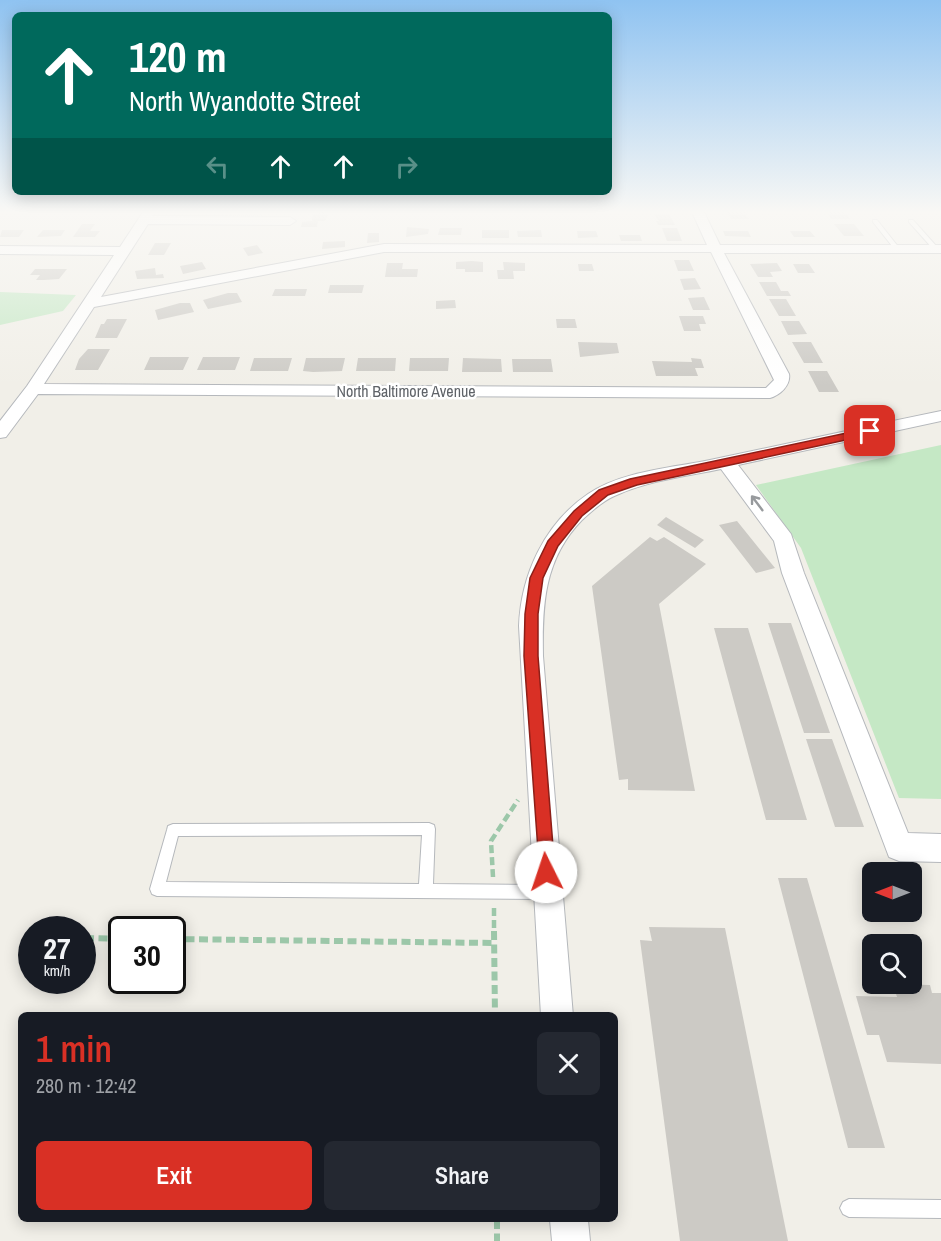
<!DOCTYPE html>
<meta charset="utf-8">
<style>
body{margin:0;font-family:"Archivo Narrow",sans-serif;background:#242831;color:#f1f3f6;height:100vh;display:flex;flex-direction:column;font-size:22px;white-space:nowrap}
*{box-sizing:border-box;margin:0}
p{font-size:20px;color:#9ea1a6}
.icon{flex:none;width:33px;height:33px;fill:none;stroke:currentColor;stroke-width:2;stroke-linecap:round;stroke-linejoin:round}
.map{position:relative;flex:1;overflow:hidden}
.drawer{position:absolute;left:18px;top:1012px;width:600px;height:210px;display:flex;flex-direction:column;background:#171b24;border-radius:9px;box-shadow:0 3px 15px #0003}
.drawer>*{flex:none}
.guide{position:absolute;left:12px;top:12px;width:600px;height:183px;border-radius:9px;box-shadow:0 3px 15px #0003;background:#00695c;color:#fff;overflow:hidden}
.needle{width:39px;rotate:270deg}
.buttons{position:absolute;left:862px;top:862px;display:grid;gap:12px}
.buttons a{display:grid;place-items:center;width:60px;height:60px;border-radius:9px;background:#171b24;box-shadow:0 3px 15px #0003;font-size:30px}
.speed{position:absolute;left:18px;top:916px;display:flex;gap:12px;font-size:30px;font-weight:700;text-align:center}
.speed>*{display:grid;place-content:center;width:78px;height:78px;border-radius:50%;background:#171b24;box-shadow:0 3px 15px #0003;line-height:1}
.speed small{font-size:15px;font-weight:400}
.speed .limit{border:3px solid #111;border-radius:9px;background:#fff;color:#111}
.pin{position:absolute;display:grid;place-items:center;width:51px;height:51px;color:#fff;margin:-26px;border-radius:12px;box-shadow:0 3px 9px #0006}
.me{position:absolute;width:66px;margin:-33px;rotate:356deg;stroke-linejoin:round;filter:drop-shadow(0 0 4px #0008)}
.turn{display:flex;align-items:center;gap:21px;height:126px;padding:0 18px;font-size:27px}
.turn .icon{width:78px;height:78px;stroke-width:2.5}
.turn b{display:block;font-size:42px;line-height:51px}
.lanes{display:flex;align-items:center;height:57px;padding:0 18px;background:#0003;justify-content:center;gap:30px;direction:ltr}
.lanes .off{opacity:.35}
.round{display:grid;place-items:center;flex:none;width:63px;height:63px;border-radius:9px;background:#242831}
.overview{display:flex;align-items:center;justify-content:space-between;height:102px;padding:0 18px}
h1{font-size:36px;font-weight:600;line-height:45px;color:#d93025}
.action{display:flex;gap:12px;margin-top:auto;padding:12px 18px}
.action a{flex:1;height:69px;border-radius:9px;background:#d93025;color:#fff;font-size:24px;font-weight:600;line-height:69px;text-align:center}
.action a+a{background:#242831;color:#f1f3f6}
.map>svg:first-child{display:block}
.green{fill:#c5e8c5}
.building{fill:#cccac5}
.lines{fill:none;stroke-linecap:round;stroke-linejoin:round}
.service-casing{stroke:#b5b8bc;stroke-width:2}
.minor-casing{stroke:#b5b8bc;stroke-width:2}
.path-far1{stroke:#9cc7a9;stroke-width:4.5;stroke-dasharray:8 4;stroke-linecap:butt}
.path{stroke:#9cc7a9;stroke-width:6;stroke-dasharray:9 4.5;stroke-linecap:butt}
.service{fill:#fff;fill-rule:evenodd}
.minor{fill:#fff;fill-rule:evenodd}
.oneway{stroke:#979a9d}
.route{fill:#d93025;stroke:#8d1f18;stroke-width:1.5}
.labels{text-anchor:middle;stroke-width:5;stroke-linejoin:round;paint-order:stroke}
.far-street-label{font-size:16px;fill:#5f6368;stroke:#fff}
</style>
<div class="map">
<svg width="941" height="1241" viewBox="0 0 941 1241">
<rect width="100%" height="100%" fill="#f1efe8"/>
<path class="green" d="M 0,292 L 76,295 L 63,311 L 0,325 Z
M 941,445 L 941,799 L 899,798 L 801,548 L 756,485 Z"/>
<path class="building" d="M 321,212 L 328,215 L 325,221 L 318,221 L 317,227 L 301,227 L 302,222 L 312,221 L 313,214 Z
M 727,212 L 744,212 L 749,219 L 731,219 Z
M 826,212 L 845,212 L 850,219 L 831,219 Z
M 654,214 L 669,214 L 675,225 L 658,225 L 656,221 L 659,221 Z
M 82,224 L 95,224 L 90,231 L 100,231 L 95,237 L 73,237 Z
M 834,224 L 854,224 L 864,236 L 844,236 Z
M 407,227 L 429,229 L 428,234 L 406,237 Z
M 440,228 L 462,228 L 461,235 L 438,235 Z
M 662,228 L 677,228 L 682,241 L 667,241 Z
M 2,230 L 24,230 L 19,237 L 0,237 Z
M 43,230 L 65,230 L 61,236 L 37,237 Z
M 482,230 L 509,230 L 509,238 L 482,238 Z
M 541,230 L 542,237 L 518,237 L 517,231 Z
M 577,231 L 596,231 L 598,237 L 578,238 Z
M 723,231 L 748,231 L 751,237 L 725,236 Z
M 790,231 L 810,231 L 815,237 L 794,237 Z
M 368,233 L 379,233 L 379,242 L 367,243 Z
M 619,235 L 640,235 L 642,241 L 621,241 Z
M 345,241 L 345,247 L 322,249 L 323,242 Z
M 155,243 L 171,243 L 164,255 L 148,255 Z
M 257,245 L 263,253 L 248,256 L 243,248 Z
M 674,260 L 689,260 L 694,271 L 678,271 Z
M 472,261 L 483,262 L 483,272 L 465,272 L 465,269 L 456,269 L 456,262 Z
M 202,262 L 206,269 L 183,274 L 180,266 Z
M 503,262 L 525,263 L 525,271 L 513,271 L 514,279 L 498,279 L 497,270 L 504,270 Z
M 387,263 L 403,263 L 402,269 L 418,269 L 417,277 L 385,277 Z
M 777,263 L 782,271 L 770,272 L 773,277 L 758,277 L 750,264 Z
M 578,264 L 592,264 L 594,271 L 579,271 Z
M 793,264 L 809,264 L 815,273 L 798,273 Z
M 155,268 L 156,275 L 163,274 L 164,278 L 137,279 L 135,271 Z
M 35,269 L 67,269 L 59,279 L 44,280 L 36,280 L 40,275 L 30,275 Z
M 695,278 L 701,289 L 684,290 L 680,279 Z
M 759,282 L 776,282 L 781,291 L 788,291 L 791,296 L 767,296 Z
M 330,285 L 364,285 L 362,293 L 328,293 Z
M 275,289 L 307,289 L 305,296 L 272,296 Z
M 228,293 L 237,293 L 242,302 L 208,309 L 203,300 Z
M 704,297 L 710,310 L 693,310 L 688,298 Z
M 769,299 L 786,299 L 796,316 L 779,316 Z
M 455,300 L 456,308 L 436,309 L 436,301 Z
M 180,303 L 190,303 L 194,312 L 158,320 L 155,310 Z
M 679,316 L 703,316 L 706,324 L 699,324 L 701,331 L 684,331 Z
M 107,319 L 127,319 L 117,338 L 95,338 L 101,324 L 104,324 Z
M 556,319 L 575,319 L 577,328 L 557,328 Z
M 781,321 L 799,321 L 807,334 L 788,335 Z
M 578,342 L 617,343 L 619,353 L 580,357 Z
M 792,342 L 811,342 L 823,363 L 804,363 Z
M 88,349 L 110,349 L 98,370 L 75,370 L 79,359 Z
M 150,357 L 189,357 L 183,370 L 144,370 Z
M 203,357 L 240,357 L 235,370 L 197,370 Z
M 254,358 L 292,358 L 288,371 L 250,371 Z
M 306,358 L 345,358 L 342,371 L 313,372 L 303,371 Z
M 358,358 L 396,358 L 395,371 L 356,371 Z
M 410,358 L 449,358 L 448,371 L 409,371 Z
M 463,358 L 501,359 L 502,372 L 462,372 Z
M 691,358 L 701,359 L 704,368 L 695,368 L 698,376 L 656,376 L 652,361 L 692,362 Z
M 512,359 L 551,359 L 553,372 L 513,372 Z
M 808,371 L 827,371 L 839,392 L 819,392 Z
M 666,517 L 704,540 L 695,548 L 657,525 Z
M 737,521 L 775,568 L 756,573 L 719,525 Z
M 650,537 L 657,541 L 664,537 L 706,564 L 659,604 L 695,791 L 628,790 L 628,779 L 619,780 L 592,586 Z
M 768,623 L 791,623 L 830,733 L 804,733 Z
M 714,628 L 748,628 L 807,820 L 766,820 Z
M 806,739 L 832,739 L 864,827 L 835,827 Z
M 778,878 L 807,878 L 885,1148 L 848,1148 Z
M 649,927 L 725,928 L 788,1241 L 680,1241 L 640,940 L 652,941 Z
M 893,984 L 930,985 L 932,993 L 941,993 L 941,1064 L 887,1062 L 879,1035 L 867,1035 L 856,996 L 897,997 Z"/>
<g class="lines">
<g class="service-casing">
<path id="service" d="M 873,220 L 877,220 L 900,249 L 900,251 L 896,251 L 873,222 Z
M 909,220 L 913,220 L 938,248 L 938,250 L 934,250 L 909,222 Z
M 429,823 L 434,825 L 435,829 L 433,884 L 548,885 L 553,887 L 555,892 L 553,897 L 548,899 L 157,896 L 152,894 L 150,889 L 167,830 L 168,826 L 173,824 ZM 422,835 L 419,884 L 166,882 L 178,836 Z
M 849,1199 L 941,1200 L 941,1218 L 849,1217 L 843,1214 L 840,1208 L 843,1202 Z"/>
</g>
<g class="minor-casing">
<path id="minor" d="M 143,212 L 155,212 L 152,216 L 290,217 L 296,221 L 290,225 L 148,224 L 101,297 L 384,244 L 707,245 L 692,212 L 704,212 L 720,245 L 941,245 L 941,253 L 724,253 L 789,374 C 791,385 780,395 770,398 L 38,394 L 6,437 L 0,438 L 0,421 L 27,386 L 114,255 L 0,254 L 0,246 L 120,247 ZM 384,252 L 711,252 L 774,380 L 766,388 L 44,384 L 94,307 Z
M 941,411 L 941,421 L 738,465 L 791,534 L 804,573 L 908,833 L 941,834 L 941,862 L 899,861 L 889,857 L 782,573 L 774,541 L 721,469 C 688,476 651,480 619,494 C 605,499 593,510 582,520 C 544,559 542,605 543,656 L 573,1016 L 541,1016 L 519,626 C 521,575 544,524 588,494 C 622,471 671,468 710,460 C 786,444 864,427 941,411 Z
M 550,1220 L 588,1220 L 590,1241 L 552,1241 Z"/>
</g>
<path class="path-far1" d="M 493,877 L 491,841 L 518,800
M 494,908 L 494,932"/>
<path class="path" d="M 494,931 L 495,1016
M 85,938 L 122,939
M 172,939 L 494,943
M 497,1220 L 497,1241"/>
<use href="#service" class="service"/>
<use href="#minor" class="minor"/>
</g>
<defs><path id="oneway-shaft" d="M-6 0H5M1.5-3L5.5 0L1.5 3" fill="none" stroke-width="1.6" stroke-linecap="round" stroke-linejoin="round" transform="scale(1.5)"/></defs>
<use class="oneway" href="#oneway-shaft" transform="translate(757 503) rotate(-127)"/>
<linearGradient id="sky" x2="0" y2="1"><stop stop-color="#8fc3f1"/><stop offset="0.55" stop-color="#f9f8f5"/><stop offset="1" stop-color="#f9f8f5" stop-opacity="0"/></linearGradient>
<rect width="941" height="386" fill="url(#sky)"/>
<path class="route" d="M 870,428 L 874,429 L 874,434 L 637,485 L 608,495 L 582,516 L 558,546 L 543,578 L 538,614 L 538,656 L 555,872 L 553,878 L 546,881 L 540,878 L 524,656 L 525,614 L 530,578 L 548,541 L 574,511 L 599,490 L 630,479 Z"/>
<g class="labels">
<g class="far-street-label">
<text x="406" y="397">North Baltimore Avenue</text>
</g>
</g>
</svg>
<div class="buttons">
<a><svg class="needle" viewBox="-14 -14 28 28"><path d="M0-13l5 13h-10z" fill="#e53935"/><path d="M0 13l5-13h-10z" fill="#9ea1a6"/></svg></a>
<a><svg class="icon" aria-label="search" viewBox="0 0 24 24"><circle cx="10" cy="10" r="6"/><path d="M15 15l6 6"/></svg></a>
</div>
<div class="speed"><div>27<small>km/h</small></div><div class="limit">30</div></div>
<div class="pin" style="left:870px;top:431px;background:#d93025"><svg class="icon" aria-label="arrive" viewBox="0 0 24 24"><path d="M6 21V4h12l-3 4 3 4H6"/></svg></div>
<svg class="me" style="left:546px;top:872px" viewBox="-20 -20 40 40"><circle r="19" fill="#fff"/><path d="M0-13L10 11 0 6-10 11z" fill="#d93025"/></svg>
<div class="guide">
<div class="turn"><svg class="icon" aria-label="ahead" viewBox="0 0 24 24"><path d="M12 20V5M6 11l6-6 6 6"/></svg><div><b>120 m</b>North Wyandotte Street</div></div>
<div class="lanes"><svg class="icon off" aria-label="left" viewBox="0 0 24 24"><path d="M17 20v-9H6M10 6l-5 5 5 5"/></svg><svg class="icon" aria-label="ahead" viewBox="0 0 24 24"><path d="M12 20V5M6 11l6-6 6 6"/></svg><svg class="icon" aria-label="ahead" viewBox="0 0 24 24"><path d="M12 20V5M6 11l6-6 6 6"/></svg><svg class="icon off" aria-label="right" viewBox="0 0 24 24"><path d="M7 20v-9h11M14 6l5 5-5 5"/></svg></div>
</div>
<section class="drawer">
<div class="overview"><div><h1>1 min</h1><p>280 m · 12:42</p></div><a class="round"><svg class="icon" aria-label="close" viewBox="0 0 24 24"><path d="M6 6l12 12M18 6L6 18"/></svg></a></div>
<div class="action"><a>Exit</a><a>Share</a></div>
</section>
</div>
